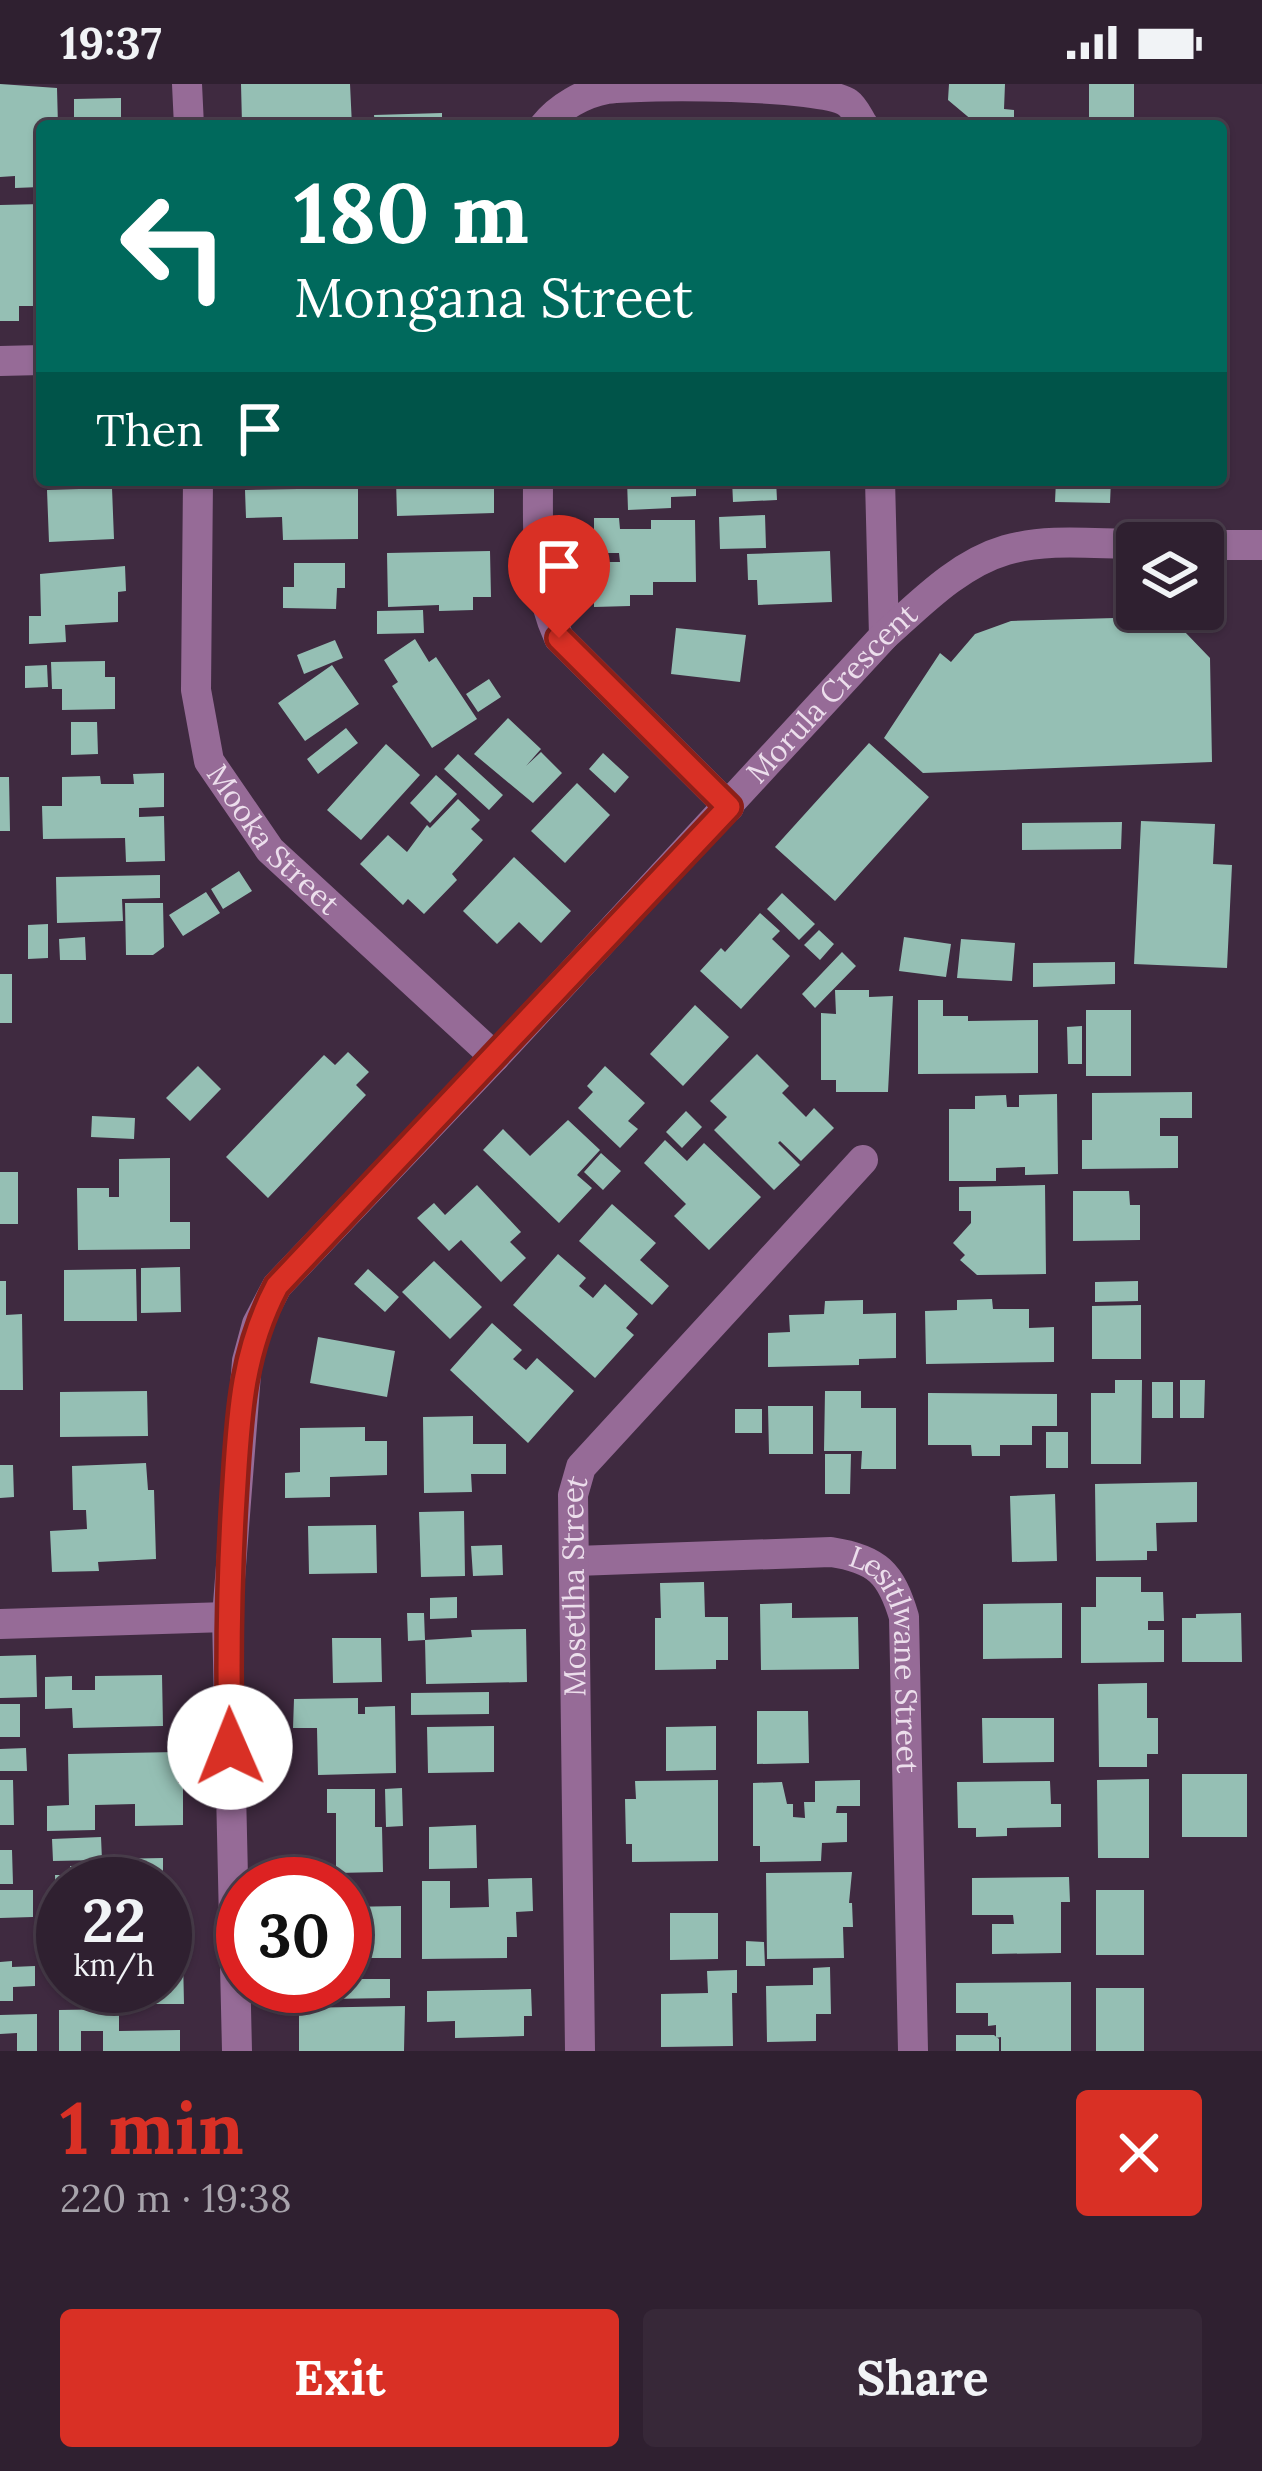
<!DOCTYPE html>
<meta charset="utf-8">
<style>
body{margin:0;font-family:Lora,serif;background:#372838;color:#f1f3f6;height:100vh;display:flex;flex-direction:column;font-size:45px;white-space:nowrap}
*{box-sizing:border-box;margin:0}
p{font-size:39px;color:#a7a3ab}
.icon{flex:none;width:66px;height:66px;fill:none;stroke:currentColor;stroke-width:2;stroke-linecap:round;stroke-linejoin:round}
.map{position:relative;height:1967px;overflow:hidden}
.details{display:flex;flex-direction:column;background:#2f2030;flex:1}
.details>*{flex:none}
.banner{position:absolute;left:36px;top:36px;width:1191px;height:366px;border-radius:12px;box-shadow:0 3px 9px #0004,0 0 0 3px #4a3e4c;background:#00695c;color:#fff;overflow:hidden}
.controls{position:absolute;left:1116px;top:438px;display:grid;gap:24px}
.controls a{display:grid;place-items:center;width:108px;height:108px;border-radius:12px;background:#2f2030;box-shadow:0 3px 9px #0004,0 0 0 3px #4a3e4c;font-size:60px}
.speed{position:absolute;left:36px;top:1773px;display:flex;gap:24px;font-size:60px;font-weight:700;text-align:center}
.speed>*{display:grid;place-content:center;width:156px;height:156px;border-radius:50%;background:#2f2030;box-shadow:0 3px 9px #0004,0 0 0 3px #4a3e4c;line-height:1}
.speed small{font-size:30px;font-weight:400}
.speed .limit{border:18px solid #d22;background:#fff;color:#111}
.pin{position:absolute;display:grid;place-items:center;width:102px;height:102px;color:#fff;margin:-123px -51px;border-radius:50% 50% 50% 0;rotate:-45deg;box-shadow:0 0 12px #0007}
.pin .icon{rotate:45deg}
.me{position:absolute;width:132px;margin:-66px;rotate:359deg;stroke-linejoin:round;filter:drop-shadow(0 0 9px #0008)}
.turn{display:flex;align-items:center;gap:42px;height:252px;padding:0 60px;font-size:54px}
.turn .icon{width:156px;height:156px;stroke-width:2.5}
.turn b{display:block;font-size:84px;line-height:102px}
.then{display:flex;align-items:center;height:114px;padding:0 60px;background:#0003;gap:24px;font-size:45px}
.round{display:grid;place-items:center;flex:none;width:126px;height:126px;border-radius:12px;background:#372838}
.summary{display:flex;align-items:center;justify-content:space-between;height:204px;padding:0 60px}
h1{font-size:72px;font-weight:700;line-height:90px;color:#d93025}
.primary-button{display:flex;gap:24px;margin-top:auto;padding:24px 60px}
.primary-button a{flex:1;height:138px;border-radius:12px;background:#d93025;color:#fff;font-size:48px;font-weight:700;line-height:138px;text-align:center}
.primary-button a+a{background:#372838;color:#f1f3f6}
.status{display:flex;justify-content:space-between;align-items:center;height:84px;padding:0 60px;background:#2f2030;direction:ltr}
.status svg{height:33px;fill:currentColor}
.map>svg:first-child{display:block}
.building{fill:#95bfb4}
.lines{fill:none;stroke-linecap:round;stroke-linejoin:round}
.minor{stroke:#966b97;stroke-width:30}
.route-casing{stroke:#8d1f18;stroke-width:30}
.route{stroke:#d93025;stroke-width:21}
.labels{text-anchor:middle;stroke-width:12;stroke-linejoin:round;paint-order:stroke}
.street-label{font-size:30px;fill:#ecdeec;stroke:#352035}
</style>
<div class="status"><b>19:37</b><svg viewBox="0 0 49 12"><path d="M0 12V9h3v3zM5 12V6h3v6zM10 12V3h3v9zM15 12V0h3v12zM26 1h20v11H26zM47 4h2v5h-2z"/></svg></div>
<div class="map">
<svg width="1262" height="1967" viewBox="0 0 1262 1967">
<rect width="100%" height="100%" fill="#3f2a40"/>
<path class="building" d="M 0,0 L 57,4 L 58,42 L 42,42 L 42,50 L 39,50 L 40,103 L 15,104 L 15,92 L 0,93 Z
M 241,0 L 350,0 L 352,42 L 242,40 Z
M 949,0 L 1005,0 L 1004,25 L 1014,26 L 1014,42 L 979,42 L 948,16 Z
M 1089,0 L 1134,0 L 1134,41 L 1089,42 Z
M 121,14 L 121,42 L 74,42 L 74,15 Z
M 442,29 L 442,42 L 375,42 L 374,31 Z
M 42,120 L 41,222 L 19,222 L 19,237 L 0,237 L 0,121 Z
M 396,396 L 494,396 L 494,429 L 397,432 Z
M 627,396 L 696,396 L 696,412 L 671,413 L 671,424 L 628,426 Z
M 732,396 L 776,396 L 777,416 L 733,418 Z
M 942,396 L 988,396 L 988,405 L 942,405 Z
M 1056,396 L 1111,396 L 1110,419 L 1055,418 Z
M 112,404 L 114,455 L 49,458 L 47,406 Z
M 358,404 L 358,455 L 283,456 L 282,433 L 246,434 L 245,406 Z
M 765,431 L 766,464 L 720,465 L 719,433 Z
M 594,434 L 619,434 L 620,445 L 651,445 L 651,436 L 695,436 L 696,498 L 653,498 L 653,511 L 630,511 L 630,522 L 594,523 L 594,478 L 620,478 L 619,469 L 594,469 Z
M 490,467 L 491,513 L 473,513 L 473,526 L 439,527 L 439,521 L 388,523 L 387,469 Z
M 830,467 L 832,518 L 758,521 L 757,496 L 748,496 L 747,470 Z
M 294,479 L 345,479 L 345,504 L 337,504 L 336,525 L 283,524 L 283,503 L 294,503 Z
M 125,482 L 126,507 L 118,508 L 118,538 L 65,541 L 66,558 L 29,560 L 29,532 L 41,532 L 40,490 Z
M 423,526 L 424,549 L 377,550 L 377,527 Z
M 1151,533 L 1184,547 L 1210,574 L 1212,678 L 923,689 L 884,654 L 940,569 L 951,578 L 975,550 L 1011,537 Z
M 676,544 L 746,551 L 740,598 L 671,590 Z
M 415,555 L 429,578 L 436,573 L 477,635 L 432,664 L 392,602 L 398,598 L 384,576 Z
M 335,556 L 343,574 L 304,590 L 297,571 Z
M 105,577 L 105,593 L 115,593 L 115,625 L 62,626 L 62,605 L 52,605 L 51,578 Z
M 47,581 L 48,603 L 25,604 L 25,582 Z
M 332,581 L 359,620 L 305,657 L 278,619 Z
M 489,595 L 501,613 L 478,628 L 466,610 Z
M 508,634 L 541,665 L 526,682 L 541,668 L 562,689 L 533,719 L 474,670 Z
M 71,638 L 97,638 L 98,670 L 71,671 Z
M 346,644 L 358,659 L 318,690 L 307,675 Z
M 869,659 L 929,713 L 835,817 L 775,763 Z
M 386,660 L 420,691 L 361,756 L 327,726 Z
M 603,669 L 629,693 L 615,709 L 589,685 Z
M 458,670 L 503,711 L 489,726 L 444,685 Z
M 164,689 L 164,723 L 139,724 L 139,733 L 164,732 L 165,777 L 126,778 L 125,754 L 43,755 L 42,722 L 62,722 L 62,693 L 100,692 L 101,700 L 134,700 L 133,690 Z
M 436,691 L 457,710 L 430,739 L 410,719 Z
M 0,693 L 9,693 L 10,747 L 0,747 Z
M 577,699 L 610,731 L 565,779 L 531,747 Z
M 458,715 L 480,736 L 471,745 L 483,756 L 452,790 L 457,796 L 424,830 L 408,815 L 403,821 L 360,780 L 388,751 L 407,768 L 427,741 L 430,744 Z
M 1141,737 L 1215,740 L 1213,780 L 1232,781 L 1227,884 L 1134,880 Z
M 1122,738 L 1121,765 L 1022,766 L 1022,739 Z
M 514,773 L 571,827 L 541,859 L 519,838 L 497,860 L 463,827 Z
M 239,787 L 252,807 L 223,825 L 211,805 Z
M 160,791 L 160,814 L 122,815 L 123,837 L 57,839 L 56,793 Z
M 206,808 L 220,829 L 183,852 L 169,831 Z
M 782,809 L 815,840 L 799,856 L 767,825 Z
M 125,819 L 163,819 L 164,863 L 153,871 L 126,871 Z
M 760,829 L 780,847 L 772,855 L 790,872 L 741,925 L 700,887 L 721,864 L 725,868 Z
M 48,840 L 48,874 L 28,875 L 28,841 Z
M 819,846 L 834,860 L 820,876 L 804,861 Z
M 85,853 L 86,876 L 60,876 L 59,855 Z
M 904,853 L 951,860 L 946,893 L 899,887 Z
M 961,855 L 1015,859 L 1012,897 L 957,894 Z
M 842,868 L 856,882 L 815,924 L 802,910 Z
M 1115,878 L 1115,900 L 1033,903 L 1033,879 Z
M 0,890 L 12,890 L 12,939 L 0,939 Z
M 835,906 L 869,906 L 869,913 L 893,912 L 888,1008 L 836,1008 L 836,996 L 821,996 L 821,929 L 836,930 Z
M 918,916 L 943,916 L 943,932 L 968,932 L 968,937 L 1038,936 L 1038,989 L 918,990 Z
M 695,921 L 729,953 L 683,1002 L 650,970 Z
M 1086,926 L 1131,926 L 1131,992 L 1086,992 Z
M 1082,942 L 1082,980 L 1068,980 L 1067,943 Z
M 348,968 L 369,988 L 356,1001 L 366,1011 L 268,1114 L 226,1073 L 324,971 L 335,981 Z
M 757,970 L 789,1002 L 782,1009 L 806,1033 L 814,1024 L 834,1044 L 801,1077 L 780,1057 L 778,1059 L 800,1081 L 774,1106 L 714,1046 L 727,1033 L 710,1017 Z
M 198,982 L 221,1005 L 190,1037 L 166,1014 Z
M 605,982 L 645,1019 L 628,1037 L 638,1045 L 620,1064 L 578,1024 L 593,1008 L 587,1002 Z
M 1192,1008 L 1192,1034 L 1160,1034 L 1160,1052 L 1178,1052 L 1178,1084 L 1082,1085 L 1082,1056 L 1092,1056 L 1092,1009 Z
M 1057,1010 L 1058,1090 L 1025,1091 L 1025,1083 L 996,1084 L 996,1097 L 949,1097 L 949,1025 L 975,1025 L 975,1012 L 1006,1011 L 1007,1023 L 1019,1023 L 1019,1011 Z
M 686,1027 L 702,1043 L 682,1064 L 666,1048 Z
M 92,1032 L 135,1034 L 134,1055 L 91,1053 Z
M 568,1036 L 600,1066 L 577,1091 L 592,1104 L 559,1139 L 483,1066 L 503,1045 L 530,1072 Z
M 665,1056 L 687,1077 L 704,1059 L 761,1113 L 709,1166 L 674,1132 L 686,1120 L 644,1079 Z
M 601,1069 L 621,1087 L 603,1106 L 584,1088 Z
M 170,1074 L 170,1138 L 190,1138 L 190,1165 L 78,1166 L 77,1104 L 109,1104 L 109,1113 L 119,1113 L 119,1075 Z
M 0,1088 L 18,1088 L 18,1140 L 0,1140 Z
M 477,1101 L 521,1148 L 510,1158 L 526,1174 L 501,1198 L 461,1156 L 449,1167 L 417,1134 L 434,1119 L 445,1131 Z
M 1045,1101 L 1046,1190 L 977,1191 L 960,1176 L 965,1171 L 953,1159 L 971,1139 L 971,1127 L 959,1127 L 959,1103 Z
M 1073,1107 L 1129,1107 L 1130,1121 L 1140,1121 L 1140,1156 L 1073,1157 Z
M 612,1120 L 656,1159 L 640,1176 L 669,1202 L 652,1221 L 579,1157 Z
M 558,1170 L 586,1194 L 579,1202 L 593,1214 L 605,1200 L 638,1230 L 626,1244 L 634,1251 L 595,1294 L 513,1221 Z
M 434,1177 L 482,1223 L 450,1255 L 402,1208 Z
M 180,1183 L 181,1228 L 141,1229 L 141,1184 Z
M 136,1185 L 137,1237 L 64,1237 L 64,1186 Z
M 368,1185 L 399,1213 L 385,1228 L 354,1200 Z
M 0,1197 L 6,1197 L 6,1231 L 22,1230 L 23,1306 L 0,1306 Z
M 1138,1197 L 1138,1217 L 1095,1218 L 1095,1198 Z
M 992,1215 L 993,1225 L 1029,1225 L 1029,1244 L 1054,1243 L 1054,1278 L 926,1280 L 925,1227 L 957,1226 L 957,1216 Z
M 863,1216 L 863,1230 L 896,1229 L 896,1274 L 859,1275 L 859,1281 L 768,1283 L 768,1249 L 790,1248 L 789,1231 L 824,1230 L 825,1217 Z
M 1141,1221 L 1141,1275 L 1092,1275 L 1092,1222 Z
M 492,1239 L 522,1266 L 513,1275 L 526,1286 L 537,1274 L 574,1307 L 528,1359 L 450,1286 Z
M 318,1253 L 395,1267 L 387,1313 L 310,1299 Z
M 1115,1296 L 1142,1296 L 1141,1380 L 1091,1380 L 1091,1309 L 1115,1309 Z
M 1180,1296 L 1205,1296 L 1204,1334 L 1180,1334 Z
M 1152,1298 L 1173,1298 L 1173,1334 L 1152,1334 Z
M 147,1307 L 148,1352 L 60,1353 L 60,1308 Z
M 825,1307 L 861,1307 L 861,1324 L 896,1324 L 896,1385 L 861,1385 L 862,1367 L 824,1367 Z
M 928,1309 L 1057,1310 L 1057,1342 L 1032,1342 L 1032,1361 L 1000,1361 L 1000,1372 L 972,1372 L 971,1361 L 928,1361 Z
M 768,1322 L 813,1322 L 813,1370 L 769,1370 Z
M 735,1325 L 762,1325 L 762,1349 L 735,1349 Z
M 473,1332 L 473,1360 L 506,1360 L 506,1390 L 471,1390 L 472,1408 L 424,1409 L 423,1333 Z
M 365,1343 L 365,1357 L 387,1357 L 387,1391 L 330,1393 L 330,1413 L 285,1414 L 285,1389 L 300,1388 L 300,1344 Z
M 1046,1348 L 1068,1348 L 1068,1384 L 1046,1384 Z
M 825,1370 L 851,1370 L 850,1410 L 825,1410 Z
M 146,1379 L 148,1406 L 154,1406 L 156,1475 L 98,1478 L 99,1487 L 52,1488 L 50,1447 L 87,1445 L 86,1426 L 73,1426 L 72,1382 Z
M 0,1381 L 13,1381 L 14,1413 L 0,1414 Z
M 1197,1398 L 1197,1438 L 1156,1439 L 1157,1467 L 1147,1467 L 1147,1476 L 1096,1477 L 1095,1400 Z
M 1055,1410 L 1057,1477 L 1012,1478 L 1010,1412 Z
M 464,1427 L 465,1492 L 421,1493 L 419,1428 Z
M 376,1441 L 377,1489 L 309,1490 L 308,1442 Z
M 502,1461 L 503,1491 L 473,1492 L 471,1462 Z
M 1096,1493 L 1141,1493 L 1141,1508 L 1163,1508 L 1164,1537 L 1148,1537 L 1148,1546 L 1164,1546 L 1164,1578 L 1081,1579 L 1081,1523 L 1096,1523 Z
M 704,1498 L 705,1533 L 728,1533 L 728,1576 L 716,1576 L 716,1585 L 655,1586 L 655,1534 L 661,1534 L 660,1499 Z
M 457,1513 L 457,1534 L 430,1535 L 430,1514 Z
M 792,1519 L 792,1534 L 858,1533 L 859,1585 L 761,1586 L 760,1520 Z
M 1062,1519 L 1062,1574 L 983,1575 L 983,1520 Z
M 407,1529 L 424,1529 L 425,1556 L 408,1557 Z
M 1241,1529 L 1242,1578 L 1182,1578 L 1182,1534 L 1196,1534 L 1196,1530 Z
M 526,1545 L 527,1598 L 426,1600 L 425,1556 L 472,1553 L 471,1546 Z
M 332,1554 L 381,1554 L 382,1598 L 333,1599 Z
M 36,1571 L 37,1613 L 0,1614 L 0,1572 Z
M 162,1591 L 163,1642 L 73,1644 L 72,1624 L 45,1625 L 45,1593 L 72,1592 L 72,1606 L 95,1606 L 95,1592 Z
M 1147,1599 L 1147,1634 L 1158,1634 L 1158,1670 L 1147,1670 L 1147,1683 L 1099,1683 L 1098,1600 Z
M 489,1608 L 489,1630 L 411,1631 L 411,1609 Z
M 358,1614 L 358,1630 L 365,1630 L 365,1623 L 395,1622 L 396,1689 L 318,1691 L 317,1644 L 293,1644 L 294,1615 Z
M 0,1620 L 20,1620 L 20,1653 L 0,1653 Z
M 757,1627 L 808,1627 L 809,1679 L 757,1680 Z
M 982,1634 L 1054,1634 L 1054,1678 L 983,1679 Z
M 494,1642 L 494,1688 L 428,1689 L 427,1643 Z
M 716,1642 L 716,1686 L 666,1687 L 666,1643 Z
M 26,1664 L 27,1687 L 0,1687 L 0,1665 Z
M 177,1668 L 178,1699 L 183,1699 L 183,1741 L 135,1742 L 135,1720 L 95,1721 L 95,1746 L 47,1747 L 47,1722 L 69,1721 L 68,1670 Z
M 1182,1690 L 1247,1690 L 1247,1753 L 1182,1753 Z
M 1149,1695 L 1149,1774 L 1098,1774 L 1097,1696 Z
M 0,1696 L 13,1696 L 14,1741 L 0,1741 Z
M 718,1696 L 718,1777 L 632,1778 L 632,1760 L 626,1760 L 625,1715 L 636,1715 L 635,1697 Z
M 860,1696 L 860,1722 L 837,1722 L 836,1729 L 847,1729 L 847,1758 L 822,1759 L 821,1777 L 760,1778 L 760,1762 L 753,1762 L 753,1699 L 782,1698 L 787,1720 L 793,1720 L 793,1733 L 805,1734 L 804,1718 L 815,1718 L 815,1697 Z
M 1050,1697 L 1051,1720 L 1061,1720 L 1061,1743 L 1007,1744 L 1007,1752 L 976,1753 L 976,1744 L 958,1744 L 957,1698 Z
M 402,1704 L 403,1742 L 386,1743 L 385,1705 Z
M 327,1705 L 375,1705 L 375,1743 L 382,1743 L 383,1788 L 336,1789 L 336,1729 L 327,1729 Z
M 476,1741 L 477,1784 L 429,1785 L 429,1743 Z
M 101,1753 L 102,1776 L 53,1777 L 52,1755 Z
M 0,1766 L 12,1766 L 13,1800 L 0,1800 Z
M 163,1774 L 163,1800 L 63,1800 L 63,1826 L 56,1826 L 55,1791 L 70,1791 L 70,1782 L 111,1781 L 111,1775 Z
M 852,1788 L 849,1819 L 852,1819 L 853,1843 L 843,1843 L 844,1874 L 767,1875 L 766,1789 Z
M 1069,1793 L 1070,1818 L 1061,1818 L 1061,1869 L 992,1870 L 992,1840 L 1014,1840 L 1013,1831 L 972,1831 L 972,1794 Z
M 532,1794 L 533,1827 L 516,1828 L 517,1853 L 507,1853 L 507,1874 L 422,1875 L 422,1797 L 450,1797 L 450,1824 L 489,1823 L 488,1795 Z
M 0,1806 L 33,1806 L 33,1833 L 0,1834 Z
M 1096,1806 L 1144,1806 L 1144,1871 L 1096,1871 Z
M 401,1822 L 401,1874 L 345,1874 L 345,1823 Z
M 670,1829 L 718,1829 L 718,1875 L 670,1876 Z
M 165,1846 L 174,1846 L 174,1862 L 179,1862 L 179,1875 L 183,1874 L 184,1920 L 139,1920 L 139,1902 L 165,1902 Z
M 746,1857 L 764,1858 L 765,1882 L 746,1882 Z
M 12,1877 L 12,1883 L 35,1882 L 35,1902 L 13,1903 L 13,1917 L 0,1917 L 0,1878 Z
M 830,1883 L 831,1930 L 816,1930 L 816,1957 L 767,1958 L 766,1902 L 813,1901 L 813,1884 Z
M 737,1886 L 737,1909 L 732,1909 L 733,1962 L 661,1963 L 661,1910 L 708,1909 L 707,1887 Z
M 345,1895 L 390,1895 L 390,1914 L 329,1915 L 329,1902 L 345,1902 Z
M 1071,1898 L 1071,1967 L 1001,1967 L 1001,1953 L 996,1954 L 996,1941 L 988,1942 L 988,1929 L 956,1929 L 956,1899 Z
M 1096,1904 L 1144,1904 L 1144,1967 L 1096,1967 Z
M 531,1905 L 532,1932 L 524,1932 L 524,1952 L 455,1954 L 455,1937 L 427,1938 L 427,1907 Z
M 405,1922 L 404,1967 L 299,1967 L 299,1924 Z
M 119,1925 L 119,1947 L 180,1946 L 180,1967 L 103,1967 L 103,1947 L 81,1947 L 81,1967 L 59,1967 L 59,1926 Z
M 37,1930 L 37,1967 L 17,1967 L 17,1949 L 0,1950 L 0,1931 Z
M 956,1951 L 994,1951 L 999,1955 L 999,1967 L 956,1967 Z"/>
<g class="lines">
<g class="minor">
<path d="M 187,0 L 189,42"/>
<path d="M 544,42 C 559,23 584,9 607,5 C 642,0 824,0 848,19 C 855,24 859,35 864,42"/>
<path d="M 0,277 L 42,276"/>
<path id="s1" d="M 198,396 L 196,606 L 209,677 L 270,766 L 495,973"/>
<path d="M 538,396 C 538,451 535,503 559,554 L 729,723"/>
<path d="M 880,396 L 884,552"/>
<path d="M 1203,461 L 1262,461"/>
<path id="s2" d="M 576,1477 L 831,1468 C 877,1475 891,1489 904,1533 L 913,1967"/>
<path d="M 0,1540 L 227,1533"/>
<path id="s3" d="M 237,1967 L 227,1533 L 247,1277 L 257,1240 L 277,1202 L 495,973 L 884,552 C 920,520 958,480 1006,466 C 1048,454 1094,460 1137,460"/>
<path id="s4" d="M 580,1967 L 573,1411 L 581,1383 L 863,1076"/>
</g>
</g>
<g class="lines">
<g class="route-casing">
<path id="route" d="M 230,1663 C 228,1580 229,1498 234,1415 C 239,1338 240,1272 277,1202 L 729,723 L 559,554"/>
</g>
<use href="#route" class="route"/>
</g>
<g class="labels">
<g class="street-label">
<text dy="10" stroke="none"><textPath href="#s3" startOffset="1584">Morula Crescent</textPath></text>
<text dy="10" stroke="none"><textPath href="#s1" startOffset="384">Mooka Street</textPath></text>
<text dy="10" stroke="none"><textPath href="#s4" startOffset="465">Mosetlha Street</textPath></text>
<text dy="10" stroke="none"><textPath href="#s2" startOffset="396">Lesitlwane Street</textPath></text>
</g>
</g>
</svg>
<div class="controls">
<a><svg class="icon" aria-label="layers" viewBox="0 0 24 24"><path d="M12 4l9 5-9 5-9-5zM3 14l9 5 9-5"/></svg></a>
</div>
<div class="speed"><div>22<small>km/h</small></div><div class="limit">30</div></div>
<div class="pin" style="left:559px;top:554px;background:#d93025"><svg class="icon" aria-label="arrive" viewBox="0 0 24 24"><path d="M6 21V4h12l-3 4 3 4H6"/></svg></div>
<svg class="me" style="left:230px;top:1663px" viewBox="-20 -20 40 40"><circle r="19" fill="#fff"/><path d="M0-13L10 11 0 6-10 11z" fill="#d93025"/></svg>
<div class="banner">
<div class="turn"><svg class="icon" aria-label="left" viewBox="0 0 24 24"><path d="M17 20v-9H6M10 6l-5 5 5 5"/></svg><div><b>180 m</b>Mongana Street</div></div>
<div class="then">Then<svg class="icon" aria-label="arrive" viewBox="0 0 24 24"><path d="M6 21V4h12l-3 4 3 4H6"/></svg></div>
</div>
</div>
<section class="details">
<div class="summary"><div><h1>1 min</h1><p>220 m · 19:38</p></div><a class="round" style="background:#d93025;color:#fff"><svg class="icon" aria-label="close" viewBox="0 0 24 24"><path d="M6 6l12 12M18 6L6 18"/></svg></a></div>
<div class="primary-button"><a>Exit</a><a>Share</a></div>
</section>
